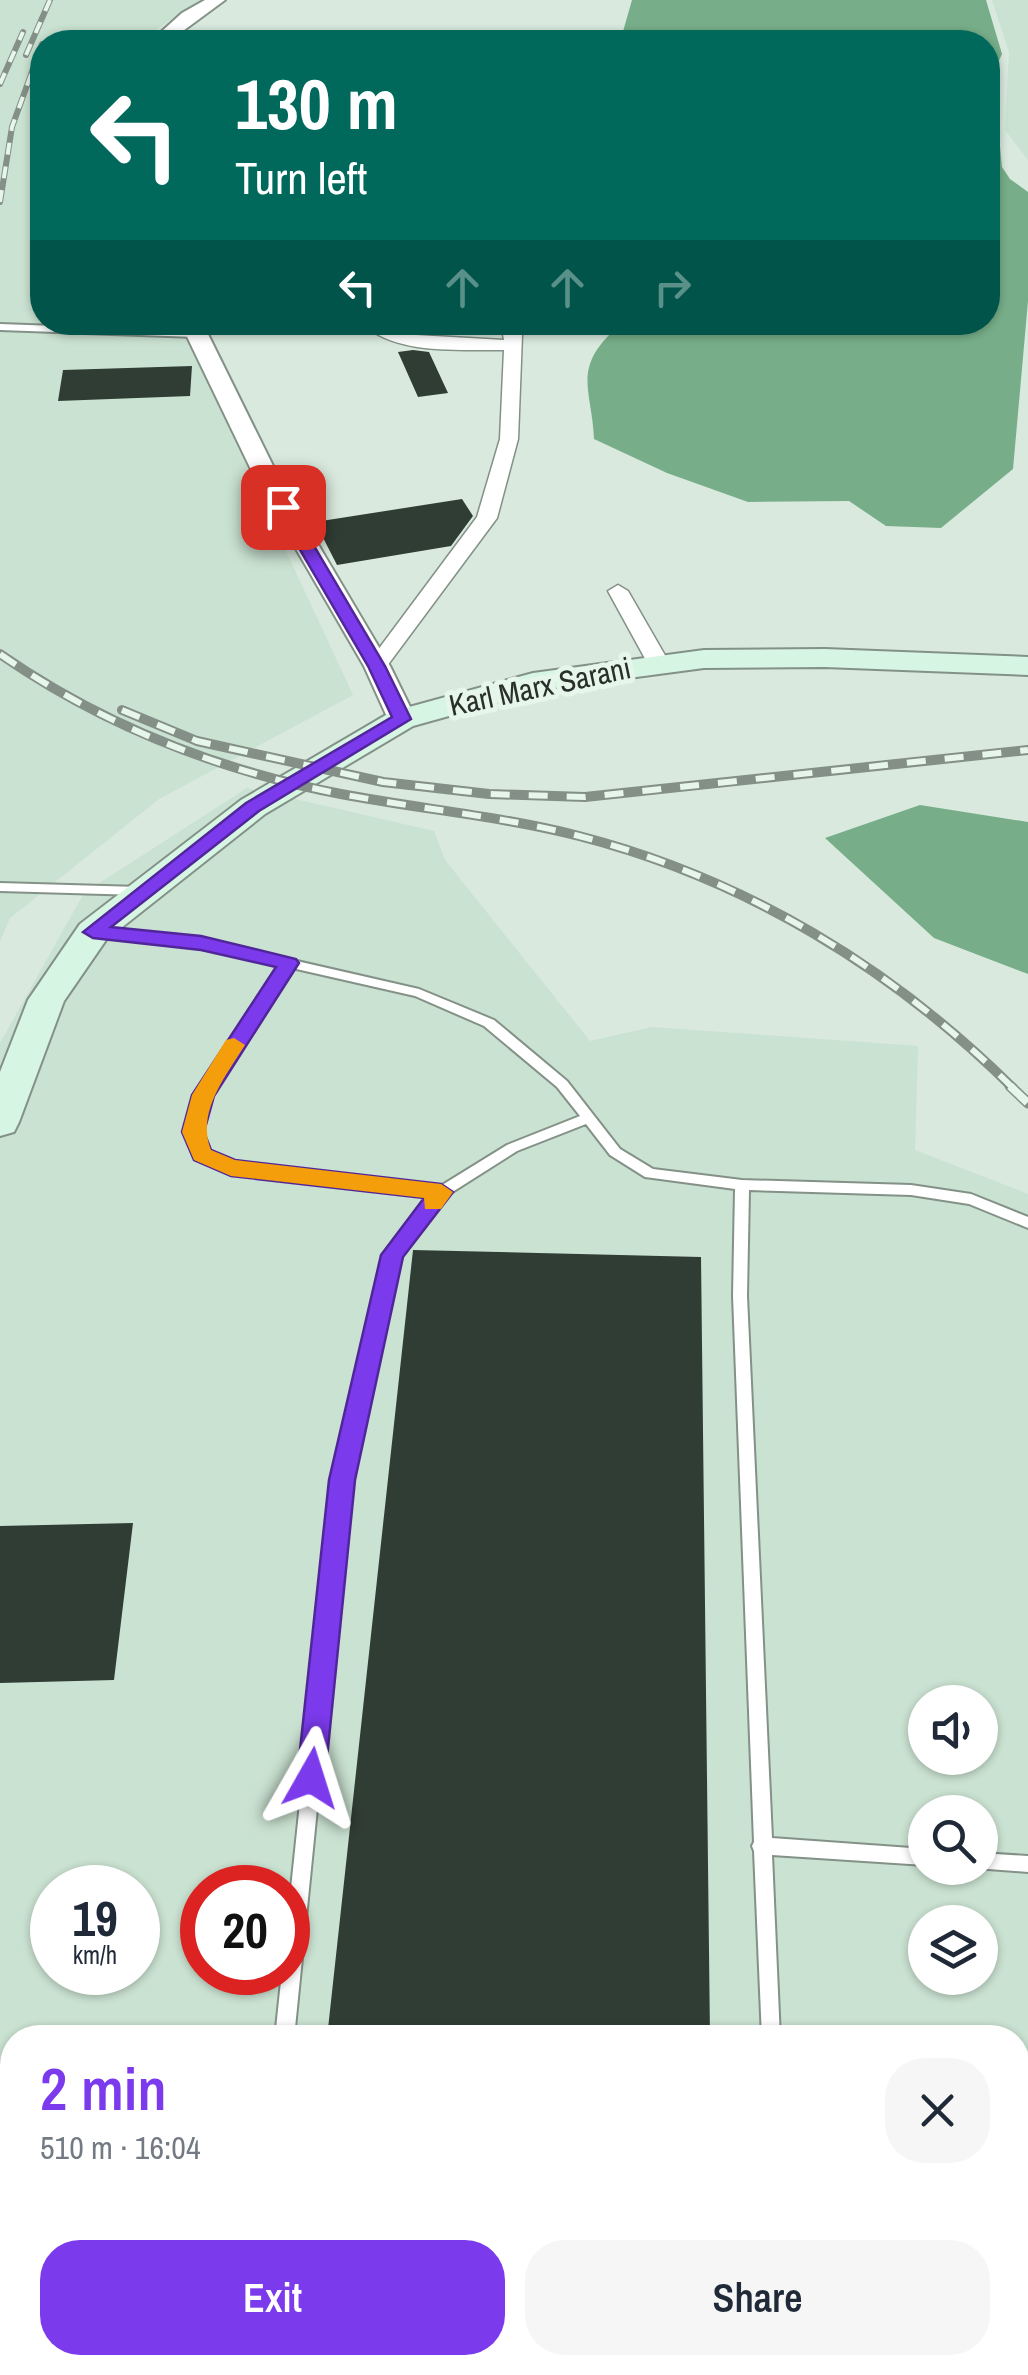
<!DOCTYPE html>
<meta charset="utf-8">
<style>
body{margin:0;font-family:"Archivo Narrow",sans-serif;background:#f6f6f7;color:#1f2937;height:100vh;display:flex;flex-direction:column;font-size:38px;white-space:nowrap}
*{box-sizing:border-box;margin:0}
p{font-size:32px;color:#747a83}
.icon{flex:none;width:55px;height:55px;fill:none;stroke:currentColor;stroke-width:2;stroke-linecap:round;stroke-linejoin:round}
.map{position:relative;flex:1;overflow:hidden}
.side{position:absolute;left:0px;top:2025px;width:1030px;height:350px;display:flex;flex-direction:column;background:#fff;border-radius:40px 40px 0 0;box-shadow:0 2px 8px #0004}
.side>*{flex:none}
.banner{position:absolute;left:30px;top:30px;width:970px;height:305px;border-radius:40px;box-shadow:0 2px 8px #0004;background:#00695c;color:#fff;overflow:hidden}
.controls{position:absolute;left:908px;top:1685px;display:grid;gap:20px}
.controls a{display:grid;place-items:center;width:90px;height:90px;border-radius:50%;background:#fff;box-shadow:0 2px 8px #0004;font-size:50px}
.speed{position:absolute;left:30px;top:1865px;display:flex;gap:20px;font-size:50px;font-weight:700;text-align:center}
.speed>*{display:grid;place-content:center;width:130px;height:130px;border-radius:50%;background:#fff;box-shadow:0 2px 8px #0004;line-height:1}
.speed small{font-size:25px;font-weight:400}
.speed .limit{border:15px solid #d22;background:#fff;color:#111}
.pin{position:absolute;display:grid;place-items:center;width:85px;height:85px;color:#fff;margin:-42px;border-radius:20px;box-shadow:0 5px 15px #0006}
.me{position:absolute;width:110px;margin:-55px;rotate:6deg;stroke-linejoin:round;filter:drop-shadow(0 0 8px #0008)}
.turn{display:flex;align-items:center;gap:35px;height:210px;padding:0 40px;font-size:45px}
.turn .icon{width:130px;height:130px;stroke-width:2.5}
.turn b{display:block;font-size:70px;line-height:85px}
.lanes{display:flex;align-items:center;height:95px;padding:0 40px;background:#0003;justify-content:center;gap:50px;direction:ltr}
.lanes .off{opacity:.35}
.round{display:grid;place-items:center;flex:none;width:105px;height:105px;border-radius:40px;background:#f6f6f7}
.summary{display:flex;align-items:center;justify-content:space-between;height:170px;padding:0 40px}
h1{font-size:60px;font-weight:600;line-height:75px;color:#7c3aed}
.action{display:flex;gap:20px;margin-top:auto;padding:20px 40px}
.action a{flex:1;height:115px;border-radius:40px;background:#7c3aed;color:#fff;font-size:40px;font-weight:600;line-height:115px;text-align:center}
.action a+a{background:#f6f6f7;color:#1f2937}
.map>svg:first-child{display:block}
.built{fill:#cae2d1;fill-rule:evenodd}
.water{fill:#77ae89}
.building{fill:#303d34}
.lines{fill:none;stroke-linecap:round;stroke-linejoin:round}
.service-casing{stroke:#839187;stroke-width:4}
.minor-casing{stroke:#839187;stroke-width:3}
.tertiary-casing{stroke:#839187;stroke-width:4}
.secondary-casing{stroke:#839187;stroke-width:4}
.service{fill:#fff;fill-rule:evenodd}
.minor{fill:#fff;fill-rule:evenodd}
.tertiary{fill:#fff;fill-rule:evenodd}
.secondary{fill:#d6f5e2;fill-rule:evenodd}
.rail-far2-casing{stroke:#848f87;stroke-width:6}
.rail-far1-casing{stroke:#848f87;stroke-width:10}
.rail-casing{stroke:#848f87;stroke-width:11}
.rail-far2{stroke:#e6f6ea;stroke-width:4;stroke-dasharray:12;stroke-linecap:butt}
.rail-far1{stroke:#e6f6ea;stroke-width:6;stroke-dasharray:19;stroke-linecap:butt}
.rail{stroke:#e6f6ea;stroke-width:8;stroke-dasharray:24;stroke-linecap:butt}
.route{fill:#7c3aed;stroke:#51269a;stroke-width:2.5}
.slow{fill:#f59e0b}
.labels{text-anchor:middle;stroke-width:10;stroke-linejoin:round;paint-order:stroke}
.street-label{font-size:30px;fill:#292f2b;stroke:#e6f6ea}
</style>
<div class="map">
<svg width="1028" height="2375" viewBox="0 0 1028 2375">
<rect width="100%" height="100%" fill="#d9e9dd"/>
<path class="built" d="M 0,0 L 201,0 L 137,42 L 42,42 L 42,322 L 180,323 L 353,695 L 159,799 L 10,918 L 0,941 Z
M 992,0 L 1028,0 L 1028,160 L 1005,130 L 1009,52 Z
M 247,788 L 434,831 L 445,860 L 590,1041 L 652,1027 L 918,1046 L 915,1150 L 1028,1194 L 1028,2375 L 0,2375 L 0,1043 L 84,893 ZM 925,1702 L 980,1702 L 980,1758 L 925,1758 ZM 925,1812 L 980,1812 L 980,1868 L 925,1868 ZM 52,1888 L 138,1888 L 138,1972 L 52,1972 ZM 202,1888 L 288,1888 L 288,1972 L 202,1972 ZM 925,1922 L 980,1922 L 980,1978 L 925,1978 ZM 12,2038 L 1018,2038 L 1018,2362 L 12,2362 Z"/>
<path class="water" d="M 632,0 L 986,0 L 1002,54 L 993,74 L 1002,167 L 1010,179 L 1028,192 L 1028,301 L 1013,469 L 941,528 L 886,526 L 849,501 L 748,502 L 667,473 L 594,439 C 592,391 573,371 611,333 L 611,323 L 988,322 L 988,42 L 620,42 Z
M 920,805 L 1028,822 L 1028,974 L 934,938 L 825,838 Z"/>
<path class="building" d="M 413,350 L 429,352 L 448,393 L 418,397 L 398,352 Z
M 192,366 L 190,396 L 58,401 L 63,370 Z
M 462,499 L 473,516 L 451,546 L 337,565 L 315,522 Z
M 413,1250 L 701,1257 L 710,2038 L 327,2038 Z
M 133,1523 L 114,1680 L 0,1683 L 0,1526 Z"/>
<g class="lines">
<g class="service-casing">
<path id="service" d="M 0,324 L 196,331 L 200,334 L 196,337 L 0,330 Z
M 0,883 L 139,887 L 145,891 L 139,895 L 0,891 Z
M 98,928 L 201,939 L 419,989 L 494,1020 L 567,1081 L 620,1149 L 653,1169 L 742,1180 L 911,1185 L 971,1194 L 1028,1217 L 1028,1228 L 969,1204 L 911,1195 L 749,1190 L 747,1296 L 772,1838 L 925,1849 L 925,1865 L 772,1855 L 780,2038 L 762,2038 L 754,1851 L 752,1846 L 754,1842 L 733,1296 L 735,1189 L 645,1177 L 610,1155 L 586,1124 L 517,1151 L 446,1196 L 399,1256 L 350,1480 L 294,2038 L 275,2038 L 282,1972 L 288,1972 L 288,1917 L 334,1480 L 385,1255 L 430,1196 L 231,1173 L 197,1158 L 186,1132 L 196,1095 L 281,965 L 201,947 L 94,935 L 92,932 ZM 292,968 L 415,996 L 484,1026 L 557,1087 L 580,1116 L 507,1145 L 439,1187 L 233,1163 L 208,1152 L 200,1132 L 209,1095 Z
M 980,1853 L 1028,1856 L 1028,1872 L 975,1868 L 980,1868 Z
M 244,2362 L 265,2362 L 269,2375 L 247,2375 Z
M 781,2362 L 801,2362 L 802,2375 L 780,2375 Z"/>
</g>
<g class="minor-casing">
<path id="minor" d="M 361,322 L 381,322 L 416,335 L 504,340 L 501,322 L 518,322 L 522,335 L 518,439 L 497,518 L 384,670 L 377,672 L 366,666 L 477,517 L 500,439 L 504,350 C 459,349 395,356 361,322 Z
M 618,585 L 628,591 L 670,664 L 666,668 L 652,668 L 648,664 L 608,591 Z"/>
</g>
<g class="tertiary-casing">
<path id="tertiary" d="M 205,0 L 225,0 L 168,42 L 150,42 L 182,13 Z
M 180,322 L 202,322 L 280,480 L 390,666 L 416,719 L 412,725 L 392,725 L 388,719 L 364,666 L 256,480 Z"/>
</g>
<g class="secondary-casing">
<path id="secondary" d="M 825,649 L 1028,657 L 1028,675 L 825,667 L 704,668 L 546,689 L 413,726 L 265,814 L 106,940 L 64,1001 L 19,1122 L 14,1132 L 0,1136 L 0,1072 L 28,1000 L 80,924 L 241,800 L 391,712 L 533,673 L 704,650 Z"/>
</g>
<use href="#service" class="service"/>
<use href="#minor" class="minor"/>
<use href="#tertiary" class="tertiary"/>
<use href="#secondary" class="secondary"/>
<g class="rail-far2-casing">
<path id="rail-far2" d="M 26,55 L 50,0
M 0,84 L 23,32
M 0,202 L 12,127 L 42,44"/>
</g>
<g class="rail-far1-casing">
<path id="rail-far1" d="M 0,654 C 104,726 217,770 341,794 C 420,809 501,816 579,836 C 746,879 892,968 1013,1088
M 122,710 L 197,741 L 383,782 L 489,794 L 585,797 L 1028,750"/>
</g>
<g class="rail-casing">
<path id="rail" d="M 1010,1086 L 1028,1103"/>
</g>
<use href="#rail-far2" class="rail-far2"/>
<use href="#rail-far1" class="rail-far1"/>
<use href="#rail" class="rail"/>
</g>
<path class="route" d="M 283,502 L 291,507 L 385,666 L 411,719 L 259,811 L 111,927 L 201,936 L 296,959 L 299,963 L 214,1096 L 204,1132 L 211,1150 L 235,1160 L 441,1184 L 453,1192 L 403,1257 L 355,1480 L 325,1778 L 321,1787 L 311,1791 L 301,1787 L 297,1778 L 329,1480 L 381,1255 L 424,1198 L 231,1176 L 194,1160 L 182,1132 L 192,1095 L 276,967 L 201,950 L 93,938 L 83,932 L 246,803 L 392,717 L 368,666 L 275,507 Z"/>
<path class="slow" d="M 234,1038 L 245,1045 C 225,1077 196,1113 211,1150 L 235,1160 L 441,1184 L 453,1192 L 441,1209 L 425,1209 L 424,1198 L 231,1176 L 194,1160 L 182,1132 L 192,1095 L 226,1040 Z"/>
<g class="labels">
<g class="street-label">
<text transform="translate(540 687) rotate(-12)" y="10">Karl Marx Sarani</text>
</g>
</g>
</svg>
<div class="controls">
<a><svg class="icon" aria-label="sound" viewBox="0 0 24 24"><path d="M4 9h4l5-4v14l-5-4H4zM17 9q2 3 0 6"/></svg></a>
<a><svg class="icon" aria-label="search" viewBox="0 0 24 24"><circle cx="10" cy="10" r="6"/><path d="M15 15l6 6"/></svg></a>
<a><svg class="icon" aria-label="layers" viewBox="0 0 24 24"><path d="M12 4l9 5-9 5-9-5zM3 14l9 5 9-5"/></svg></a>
</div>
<div class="speed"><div>19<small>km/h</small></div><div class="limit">20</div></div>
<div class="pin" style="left:283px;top:507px;background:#d93025"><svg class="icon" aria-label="arrive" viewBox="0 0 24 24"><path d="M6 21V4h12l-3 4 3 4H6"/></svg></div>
<svg class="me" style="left:311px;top:1778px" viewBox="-20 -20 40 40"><path d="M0-17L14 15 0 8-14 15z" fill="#7c3aed" stroke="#fff" stroke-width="4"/></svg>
<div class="banner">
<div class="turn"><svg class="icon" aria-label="left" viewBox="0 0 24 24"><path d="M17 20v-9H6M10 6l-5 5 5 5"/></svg><div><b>130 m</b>Turn left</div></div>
<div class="lanes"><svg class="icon" aria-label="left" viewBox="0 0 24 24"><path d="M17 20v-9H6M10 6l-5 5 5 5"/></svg><svg class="icon off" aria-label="ahead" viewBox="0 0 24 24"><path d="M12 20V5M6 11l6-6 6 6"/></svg><svg class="icon off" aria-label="ahead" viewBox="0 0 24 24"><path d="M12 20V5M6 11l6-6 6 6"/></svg><svg class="icon off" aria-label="right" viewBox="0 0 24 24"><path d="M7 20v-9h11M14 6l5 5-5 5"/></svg></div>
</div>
<section class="side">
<div class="summary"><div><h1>2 min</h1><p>510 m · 16:04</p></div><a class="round"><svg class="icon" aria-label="close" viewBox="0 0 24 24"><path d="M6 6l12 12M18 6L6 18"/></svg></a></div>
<div class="action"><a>Exit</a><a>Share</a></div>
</section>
</div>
